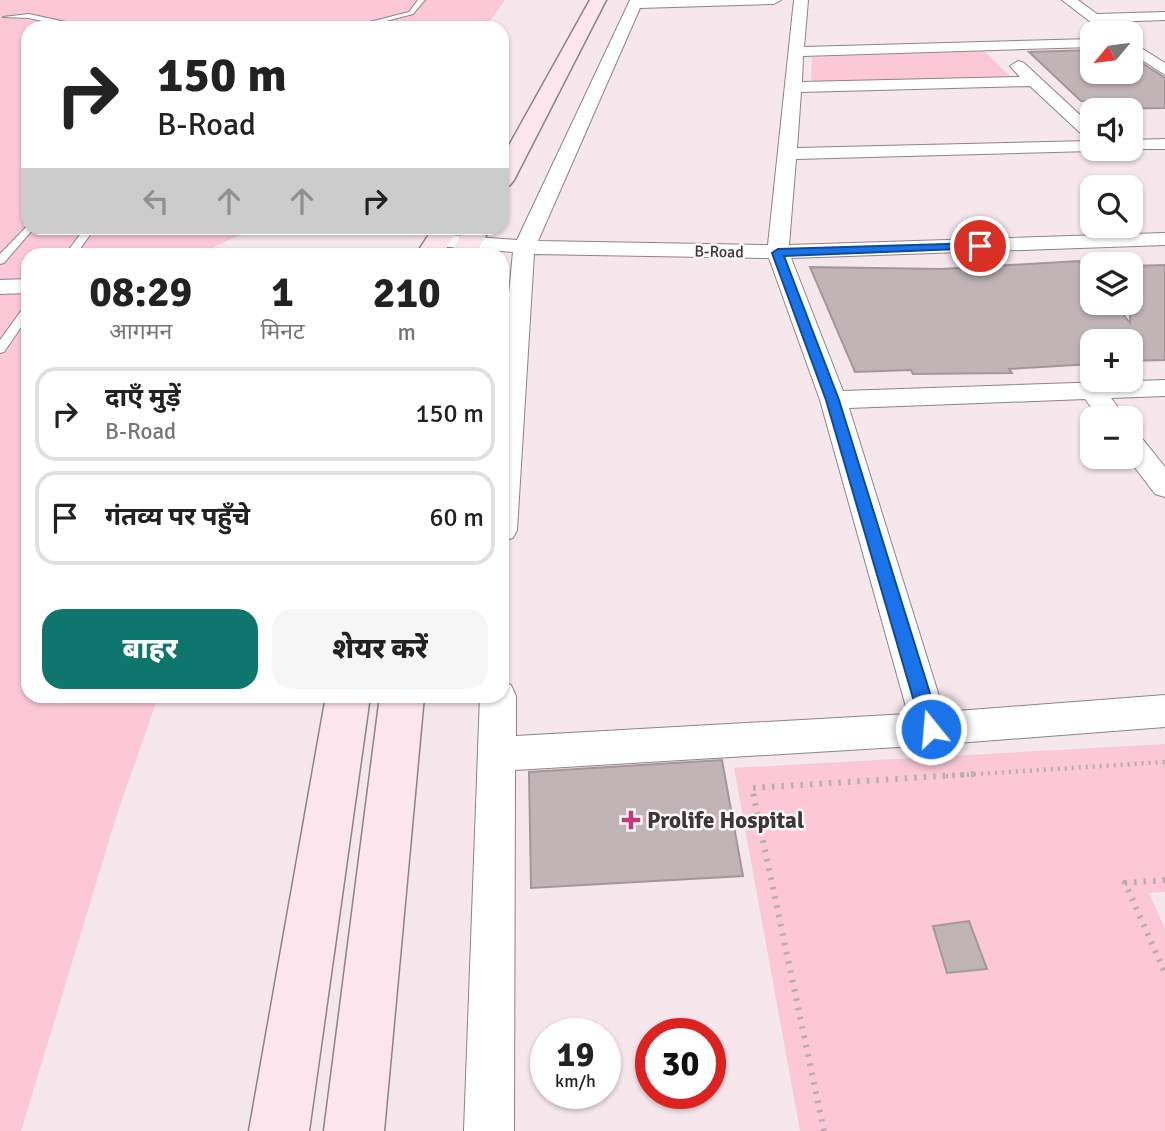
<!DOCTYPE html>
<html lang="hi">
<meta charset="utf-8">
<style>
body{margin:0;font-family:Signika,"Noto Sans Devanagari",sans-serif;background:#f6f6f6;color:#222;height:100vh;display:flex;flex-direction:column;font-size:26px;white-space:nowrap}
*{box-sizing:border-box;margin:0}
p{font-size:23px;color:#767676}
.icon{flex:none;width:38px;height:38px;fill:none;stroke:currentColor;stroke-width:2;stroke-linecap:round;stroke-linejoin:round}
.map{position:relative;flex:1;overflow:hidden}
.details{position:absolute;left:21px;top:248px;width:488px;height:455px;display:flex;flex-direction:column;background:#fff;border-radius:21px;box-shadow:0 2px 5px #0004}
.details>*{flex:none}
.hud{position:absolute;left:21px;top:21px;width:488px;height:214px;border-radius:21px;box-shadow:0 2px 5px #0004;background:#fff;color:#222;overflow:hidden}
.needle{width:46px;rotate:241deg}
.buttons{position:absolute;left:1080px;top:21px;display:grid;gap:14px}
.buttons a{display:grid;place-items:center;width:63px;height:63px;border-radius:14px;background:#fff;box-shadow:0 2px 5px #0004;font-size:35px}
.speed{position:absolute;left:530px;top:1018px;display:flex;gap:14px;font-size:35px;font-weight:700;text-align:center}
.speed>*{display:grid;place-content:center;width:91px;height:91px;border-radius:50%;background:#fff;box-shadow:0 2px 5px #0004;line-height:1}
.speed small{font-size:18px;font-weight:400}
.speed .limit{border:10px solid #d22;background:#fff;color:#111}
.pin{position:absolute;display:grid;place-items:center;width:60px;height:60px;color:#fff;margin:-30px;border:4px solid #fff;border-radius:50%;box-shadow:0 2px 7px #0007}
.me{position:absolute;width:77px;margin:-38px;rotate:343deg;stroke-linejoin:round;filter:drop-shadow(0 0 5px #0008)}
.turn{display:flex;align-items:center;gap:24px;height:147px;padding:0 21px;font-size:32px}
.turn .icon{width:91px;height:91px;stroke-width:2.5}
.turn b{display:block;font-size:49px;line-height:60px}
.lanes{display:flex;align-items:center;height:66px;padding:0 21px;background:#0003;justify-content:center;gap:35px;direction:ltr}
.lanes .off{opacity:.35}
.eta{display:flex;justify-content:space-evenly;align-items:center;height:119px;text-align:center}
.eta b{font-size:42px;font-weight:800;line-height:49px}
.cta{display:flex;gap:14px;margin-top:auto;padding:14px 21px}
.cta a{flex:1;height:80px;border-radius:21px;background:#0f766e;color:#fff;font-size:28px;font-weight:800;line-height:80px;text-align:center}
.cta a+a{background:#f6f6f6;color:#222}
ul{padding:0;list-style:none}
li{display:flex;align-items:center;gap:21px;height:94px;margin:0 14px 10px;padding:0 7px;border:4px solid #e0e0e0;border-radius:21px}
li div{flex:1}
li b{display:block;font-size:26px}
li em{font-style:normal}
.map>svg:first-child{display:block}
.green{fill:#fcc8d8}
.building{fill:#c0b4b7;stroke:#a4979b;stroke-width:2}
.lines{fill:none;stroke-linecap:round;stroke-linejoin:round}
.lane-casing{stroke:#8f8387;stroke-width:2}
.street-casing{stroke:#8f8387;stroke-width:2}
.secondary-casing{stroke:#8f8387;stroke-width:3}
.path-far1{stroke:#b8adb0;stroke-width:4.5;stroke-dasharray:2 5;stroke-linecap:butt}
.path{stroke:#b8adb0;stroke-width:6;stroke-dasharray:2.5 7;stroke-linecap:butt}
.lane{fill:#fff;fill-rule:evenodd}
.street{fill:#fff;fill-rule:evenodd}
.secondary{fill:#fee5ee;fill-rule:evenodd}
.route{fill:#1a73e8;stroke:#114b97;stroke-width:2}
.poi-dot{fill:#c23a77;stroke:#fef6f9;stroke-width:2.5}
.labels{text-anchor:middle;stroke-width:5;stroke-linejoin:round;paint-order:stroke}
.far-street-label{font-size:16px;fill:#3a3537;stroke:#fef6f9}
.near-poi-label{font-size:23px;font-weight:bold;fill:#3a3537;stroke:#fef6f9;text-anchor:start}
</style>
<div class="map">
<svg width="1165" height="1131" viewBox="0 0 1165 1131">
<rect width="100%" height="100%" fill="#f5e7eb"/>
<path class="green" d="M 0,0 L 505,0 L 485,28 L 28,28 L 28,228 L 254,228 L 210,249 L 207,255 L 28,256 L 28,696 L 158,697 L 117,814 L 21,1131 L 0,1131 Z
M 984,51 L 1011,77 L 811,82 L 812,57 Z
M 1165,744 L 1165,892 L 1149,893 L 1165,929 L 1165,1131 L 800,1131 L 734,768 Z"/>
<path class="building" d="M 1092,50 L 1092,72 L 1130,72 L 1130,55 L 1165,78 L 1165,108 L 1096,109 L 1087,101 L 1081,101 L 1029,52 Z
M 1079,261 L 1092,277 L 1092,303 L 1114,303 L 1130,323 L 1130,266 L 1165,265 L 1165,360 L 1130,361 L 1130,341 L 1092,341 L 1092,364 L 1009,369 L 1012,373 L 913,374 L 911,370 L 855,372 L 810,267 L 941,269 Z
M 722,760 L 743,876 L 531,888 L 529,772 Z
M 969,921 L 987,969 L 947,973 L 933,926 Z"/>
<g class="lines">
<g class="lane-casing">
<path id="lane" d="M 418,0 L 425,0 L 413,14 L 359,28 L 346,28 L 409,12 Z
M 29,14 L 84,26 L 85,28 L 72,28 L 29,18 L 3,17 Z
M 28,225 L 28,228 L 34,228 L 4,263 L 0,264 L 0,254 Z
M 85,228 L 95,228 L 75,256 L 64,256 Z
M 28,306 L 28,317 L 4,352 L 0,353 L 0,340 L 24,307 Z"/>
</g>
<g class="street-casing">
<path id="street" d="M 630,0 L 781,0 L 774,4 L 640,8 L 538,241 L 768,245 L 794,0 L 808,0 L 804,47 L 1092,39 L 1092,47 L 803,56 L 802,82 L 1020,77 L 1010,66 L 1018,61 L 1024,63 L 1092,126 L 1092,149 L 1099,149 L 1092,151 L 796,159 L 789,245 L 1165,233 L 1165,245 L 791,258 L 843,391 L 1165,380 L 1165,396 L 1111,398 L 1126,418 L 1099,418 L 1085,399 L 849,408 L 944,712 L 1165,695 L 1165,727 L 931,745 L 515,770 L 514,1131 L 464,1131 L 480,696 L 502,696 L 502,682 L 511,685 L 516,696 L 516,736 L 908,714 L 820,400 L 769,258 L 534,254 L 517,530 L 513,538 L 502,541 L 502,366 L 513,252 L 437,246 L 430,244 L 426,240 L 430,236 L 437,234 L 517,240 ZM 1030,86 L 1089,141 L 797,148 L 801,92 Z
M 1062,0 L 1078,0 L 1097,14 L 1165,12 L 1165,20 L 1108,22 L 1117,30 L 1115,33 L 1105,33 Z
M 1130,41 L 1165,63 L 1165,75 L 1130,52 Z
M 1165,139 L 1165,149 L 1124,149 L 1130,149 L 1130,140 Z
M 28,279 L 28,293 L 0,294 L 0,280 Z
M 1130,433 L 1140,436 L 1165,467 L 1165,497 L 1155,494 L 1127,457 L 1130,457 Z"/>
</g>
<g class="secondary-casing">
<path id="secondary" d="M 590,0 L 606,0 L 514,180 L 510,185 L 502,187 L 502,158 Z
M 433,228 L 458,228 L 442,256 L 415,256 Z
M 465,228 L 490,228 L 475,256 L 449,256 Z
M 326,696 L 370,696 L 309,1131 L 249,1131 Z
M 380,696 L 424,696 L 384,1131 L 324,1131 Z"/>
</g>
<path class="path-far1" d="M 946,776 L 1165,762"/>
<path class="path" d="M 1165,880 L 1125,883 L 1165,973
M 824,1131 L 752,788 L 974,774"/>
<use href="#lane" class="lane"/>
<use href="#street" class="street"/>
<use href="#secondary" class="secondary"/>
</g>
<path class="route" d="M 980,243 L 986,246 L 984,248 L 784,256 L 839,400 L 941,729 L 938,735 L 931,737 L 925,735 L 922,729 L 826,400 L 772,253 L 778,249 Z"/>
<path class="poi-dot" d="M627.5 809.5h7v7h7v7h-7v7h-7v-7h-7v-7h7z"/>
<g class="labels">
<g class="far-street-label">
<text transform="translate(719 251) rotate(1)" y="6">B-Road</text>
</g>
<g class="near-poi-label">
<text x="647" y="828">Prolife Hospital</text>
</g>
</g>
</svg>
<div class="buttons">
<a><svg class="needle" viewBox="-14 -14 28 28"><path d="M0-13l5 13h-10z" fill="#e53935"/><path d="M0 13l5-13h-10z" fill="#767676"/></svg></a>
<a><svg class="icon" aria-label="sound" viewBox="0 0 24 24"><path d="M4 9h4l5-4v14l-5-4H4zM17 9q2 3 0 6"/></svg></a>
<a><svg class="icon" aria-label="search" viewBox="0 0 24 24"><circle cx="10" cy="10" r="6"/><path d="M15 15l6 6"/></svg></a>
<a><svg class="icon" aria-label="layers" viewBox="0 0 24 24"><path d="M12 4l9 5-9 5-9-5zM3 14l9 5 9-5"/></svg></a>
<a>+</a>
<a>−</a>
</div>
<div class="speed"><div>19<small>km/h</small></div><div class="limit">30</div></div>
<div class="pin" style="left:980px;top:246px;background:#d93025"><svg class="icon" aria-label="arrive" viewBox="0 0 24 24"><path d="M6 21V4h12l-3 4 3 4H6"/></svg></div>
<svg class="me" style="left:931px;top:729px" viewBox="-20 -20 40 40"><circle r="17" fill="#1a73e8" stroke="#fff" stroke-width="3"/><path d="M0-11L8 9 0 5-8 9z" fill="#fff"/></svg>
<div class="hud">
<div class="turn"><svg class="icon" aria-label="right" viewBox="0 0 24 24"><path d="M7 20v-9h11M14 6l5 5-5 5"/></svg><div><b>150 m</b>B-Road</div></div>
<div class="lanes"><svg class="icon off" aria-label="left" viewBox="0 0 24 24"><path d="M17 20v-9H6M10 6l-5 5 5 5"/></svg><svg class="icon off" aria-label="ahead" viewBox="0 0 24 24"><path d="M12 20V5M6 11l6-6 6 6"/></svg><svg class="icon off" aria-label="ahead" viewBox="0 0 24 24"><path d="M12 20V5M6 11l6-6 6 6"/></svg><svg class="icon" aria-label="right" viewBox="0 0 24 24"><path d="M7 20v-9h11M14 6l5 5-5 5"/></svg></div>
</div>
<section class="details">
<div class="eta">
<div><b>08:29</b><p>आगमन</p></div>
<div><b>1</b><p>मिनट</p></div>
<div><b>210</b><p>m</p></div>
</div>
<ul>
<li><svg class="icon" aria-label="right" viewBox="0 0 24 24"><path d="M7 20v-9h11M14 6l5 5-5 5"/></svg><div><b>दाएँ मुड़ें</b><p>B-Road</p></div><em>150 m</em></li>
<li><svg class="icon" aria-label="arrive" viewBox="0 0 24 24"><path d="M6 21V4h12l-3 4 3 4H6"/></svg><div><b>गंतव्य पर पहुँचे</b></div><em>60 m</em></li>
</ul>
<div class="cta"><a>बाहर</a><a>शेयर करें</a></div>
</section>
</div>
